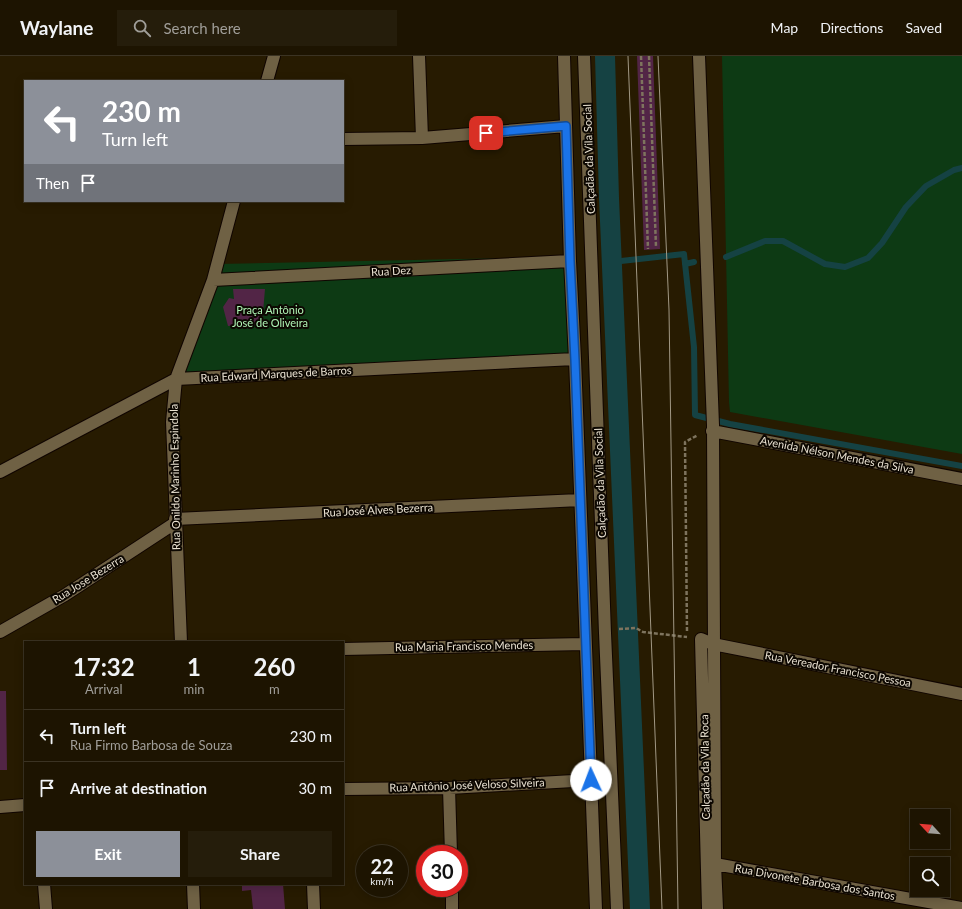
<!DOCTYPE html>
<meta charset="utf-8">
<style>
body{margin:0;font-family:Lato,sans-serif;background:#251d0b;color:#f1f3f6;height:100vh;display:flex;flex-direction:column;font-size:15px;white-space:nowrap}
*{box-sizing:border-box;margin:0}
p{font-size:13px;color:#a09e99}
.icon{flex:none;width:22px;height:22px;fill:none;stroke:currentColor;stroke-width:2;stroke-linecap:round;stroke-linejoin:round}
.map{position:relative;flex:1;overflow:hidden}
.details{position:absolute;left:24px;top:585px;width:320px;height:244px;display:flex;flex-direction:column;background:#1d1401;border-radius:0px;box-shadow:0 2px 10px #0003,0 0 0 1px #3b3323}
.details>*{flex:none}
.banner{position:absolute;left:24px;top:24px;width:320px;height:122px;border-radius:0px;box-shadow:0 2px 10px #0003,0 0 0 1px #3b3323;background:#8c9099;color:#fff;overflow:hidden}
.needle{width:26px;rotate:296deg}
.buttons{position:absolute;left:910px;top:753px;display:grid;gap:8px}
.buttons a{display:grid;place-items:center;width:40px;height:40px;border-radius:0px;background:#1d1401;box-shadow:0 2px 10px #0003,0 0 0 1px #3b3323;font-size:20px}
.speed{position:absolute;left:356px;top:789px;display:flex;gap:8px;font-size:20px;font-weight:700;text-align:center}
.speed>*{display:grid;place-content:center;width:52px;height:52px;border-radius:50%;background:#1d1401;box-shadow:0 2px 10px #0003,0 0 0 1px #3b3323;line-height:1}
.speed small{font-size:10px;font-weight:400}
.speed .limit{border:6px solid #d22;background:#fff;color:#111}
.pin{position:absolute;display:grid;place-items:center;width:34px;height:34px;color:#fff;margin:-17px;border-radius:8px;box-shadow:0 2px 6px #0006}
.me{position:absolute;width:44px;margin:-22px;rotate:358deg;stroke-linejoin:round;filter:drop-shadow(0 0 3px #0008)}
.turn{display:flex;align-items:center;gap:14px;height:84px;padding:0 12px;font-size:18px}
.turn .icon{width:52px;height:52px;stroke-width:2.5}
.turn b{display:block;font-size:28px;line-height:34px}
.then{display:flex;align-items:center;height:38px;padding:0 12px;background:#0003;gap:8px;font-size:15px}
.eta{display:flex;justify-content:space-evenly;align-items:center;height:68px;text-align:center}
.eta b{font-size:24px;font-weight:700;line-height:28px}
.action{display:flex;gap:8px;margin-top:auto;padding:8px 12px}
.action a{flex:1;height:46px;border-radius:0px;background:#8c9099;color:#fff;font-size:16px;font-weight:700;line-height:46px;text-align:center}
.action a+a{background:#251d0b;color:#f1f3f6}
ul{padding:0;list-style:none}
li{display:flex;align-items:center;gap:12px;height:52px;padding:0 12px;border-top:1px solid #3b3323}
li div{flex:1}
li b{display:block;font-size:15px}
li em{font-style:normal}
header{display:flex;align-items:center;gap:24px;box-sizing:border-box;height:56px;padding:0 20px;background:#1d1401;border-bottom:1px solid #3b3323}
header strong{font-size:19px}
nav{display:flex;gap:22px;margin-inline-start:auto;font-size:14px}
.search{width:280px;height:36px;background:#251d0b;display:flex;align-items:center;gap:10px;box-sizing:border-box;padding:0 14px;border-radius:0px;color:#a09e99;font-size:15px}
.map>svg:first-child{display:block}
.green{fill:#0d3a14}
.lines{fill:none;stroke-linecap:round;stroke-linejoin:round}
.stream{stroke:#154243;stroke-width:6}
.canal{stroke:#154243;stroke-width:20}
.building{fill:#522546}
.minor-casing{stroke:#100500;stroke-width:14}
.path{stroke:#7e745e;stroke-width:2.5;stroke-dasharray:4 2;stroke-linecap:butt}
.minor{stroke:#6f6144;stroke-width:12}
.tram{stroke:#a19884;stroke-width:1}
.route-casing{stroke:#114b97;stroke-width:10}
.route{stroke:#1a73e8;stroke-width:7}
.labels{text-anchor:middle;stroke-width:4;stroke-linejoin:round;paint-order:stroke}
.street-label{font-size:11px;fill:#eae2d2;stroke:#0c0701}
.park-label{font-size:11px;fill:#aff4b4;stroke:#0c0701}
</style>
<header>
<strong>Waylane</strong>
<div class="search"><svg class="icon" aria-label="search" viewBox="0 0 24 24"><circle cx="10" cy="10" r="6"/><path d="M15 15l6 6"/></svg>Search here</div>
<nav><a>Map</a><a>Directions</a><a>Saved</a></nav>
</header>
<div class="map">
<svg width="962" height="853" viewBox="0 0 962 853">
<rect width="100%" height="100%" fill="#271b01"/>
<path class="green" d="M 722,0 L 962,0 L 962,398 L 730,356 L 729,346 Z
M 563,201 L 572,300 L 179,318 L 218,208 Z"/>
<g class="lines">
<path class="stream" d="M 726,201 L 765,185 L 783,185 L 825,208 L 845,211 L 868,202 L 882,187 L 906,151 L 926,130 L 954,114 L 962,112
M 612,206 L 684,198 L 694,291 L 695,359 L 730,368 L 962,410
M 685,208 L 694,206"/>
<path class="canal" d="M 605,0 L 609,142 L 640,853"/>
</g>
<path class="building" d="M 637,0 L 653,0 L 660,193 L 644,194 Z
M 233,233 L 265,233 L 262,268 L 228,270 L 223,251 L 229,242 L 234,243 Z
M 0,635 L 6,635 L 7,714 L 0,714 Z
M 242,828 L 283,828 L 285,853 L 253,853 L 251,834 L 242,835 Z"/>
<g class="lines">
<g class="minor-casing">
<path id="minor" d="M 419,0 L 422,82
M 564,0 L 570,205 L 575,303 L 596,853
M 584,0 L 605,577 L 617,853
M 699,0 L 713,369 L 715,808 L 717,853
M 267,25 L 274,0
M 343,83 L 422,82 L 566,70
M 213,224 L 570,205
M 712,375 L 962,423
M 0,416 L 176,323 L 575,303
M 175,463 L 580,444
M 0,576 L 65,539 L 175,467
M 181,586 L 172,366 L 176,323 L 213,224 L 234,145
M 343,593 L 585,588
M 449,732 L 451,798
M 343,733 L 449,732 L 591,724
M 0,751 L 25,749
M 715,808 L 962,852
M 44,828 L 46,853
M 193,828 L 194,853
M 313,828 L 314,853
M 452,832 L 452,853
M 708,853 L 701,583 L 713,588 L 962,638"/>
</g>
<path class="path" d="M 641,0 L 648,193
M 649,0 L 656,191
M 619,573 L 636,572 L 643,576 L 687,581
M 687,575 L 685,386 L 698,379"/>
<use href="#minor" class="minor"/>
<path class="tram" d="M 628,0 L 662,853
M 658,0 L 669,254 L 678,853"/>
</g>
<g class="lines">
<g class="route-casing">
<path id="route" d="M 486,77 L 566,70 L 570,205 L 575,304 L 591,724"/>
</g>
<use href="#route" class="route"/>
</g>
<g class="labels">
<g class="street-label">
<text transform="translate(589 103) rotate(-92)" y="4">Calçadão da Vila Social</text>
<text transform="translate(391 215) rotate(-3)" y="4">Rua Dez</text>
<text transform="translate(276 318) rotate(-3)" y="4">Rua Edward Marques de Barros</text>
<text transform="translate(837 399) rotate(11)" y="4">Avenida Nélson Mendes da Silva</text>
<text transform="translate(175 421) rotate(-91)" y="4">Rua Onildo Marinho Espindola</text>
<text transform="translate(600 427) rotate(-92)" y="4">Calçadão da Vila Social</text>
<text transform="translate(378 454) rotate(-3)" y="4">Rua José Alves Bezerra</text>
<text transform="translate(88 523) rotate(-32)" y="4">Rua Jose Bezerra</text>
<text transform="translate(464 590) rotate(-1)" y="4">Rua Maria Francisco Mendes</text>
<text transform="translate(838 613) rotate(11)" y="4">Rua Vereador Francisco Pessoa</text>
<text transform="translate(705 711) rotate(-91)" y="4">Calçadão da Vila Roca</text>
<text transform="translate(467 729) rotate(-2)" y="4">Rua Antônio José Veloso Silveira</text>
<text transform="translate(815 826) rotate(10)" y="4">Rua Divonete Barbosa dos Santos</text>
</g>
<g class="park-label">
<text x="270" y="258">Praça Antônio<tspan x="270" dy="13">José de Oliveira</tspan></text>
</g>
</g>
</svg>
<div class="buttons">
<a><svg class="needle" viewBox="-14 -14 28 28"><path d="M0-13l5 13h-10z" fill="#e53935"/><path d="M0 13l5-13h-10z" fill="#a09e99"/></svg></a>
<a><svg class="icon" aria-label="search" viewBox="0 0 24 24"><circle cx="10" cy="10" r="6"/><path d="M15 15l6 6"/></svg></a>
</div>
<div class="speed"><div>22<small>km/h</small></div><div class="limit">30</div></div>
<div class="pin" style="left:486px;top:77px;background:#d93025"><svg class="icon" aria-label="arrive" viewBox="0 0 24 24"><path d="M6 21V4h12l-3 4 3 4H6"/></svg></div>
<svg class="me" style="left:591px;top:724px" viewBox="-20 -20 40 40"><circle r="19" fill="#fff"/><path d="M0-13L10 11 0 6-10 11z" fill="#1a73e8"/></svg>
<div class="banner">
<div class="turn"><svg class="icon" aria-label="left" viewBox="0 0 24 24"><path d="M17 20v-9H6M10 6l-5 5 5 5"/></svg><div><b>230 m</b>Turn left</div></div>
<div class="then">Then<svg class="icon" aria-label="arrive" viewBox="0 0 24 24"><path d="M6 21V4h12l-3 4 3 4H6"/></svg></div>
</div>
<section class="details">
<div class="eta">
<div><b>17:32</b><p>Arrival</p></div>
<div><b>1</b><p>min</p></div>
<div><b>260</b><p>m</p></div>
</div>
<ul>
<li><svg class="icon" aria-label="left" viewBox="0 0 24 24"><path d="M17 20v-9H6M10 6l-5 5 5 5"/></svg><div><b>Turn left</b><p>Rua Firmo Barbosa de Souza</p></div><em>230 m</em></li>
<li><svg class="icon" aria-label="arrive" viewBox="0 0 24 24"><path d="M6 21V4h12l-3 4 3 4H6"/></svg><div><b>Arrive at destination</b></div><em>30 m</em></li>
</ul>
<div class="action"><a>Exit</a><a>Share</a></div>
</section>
</div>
